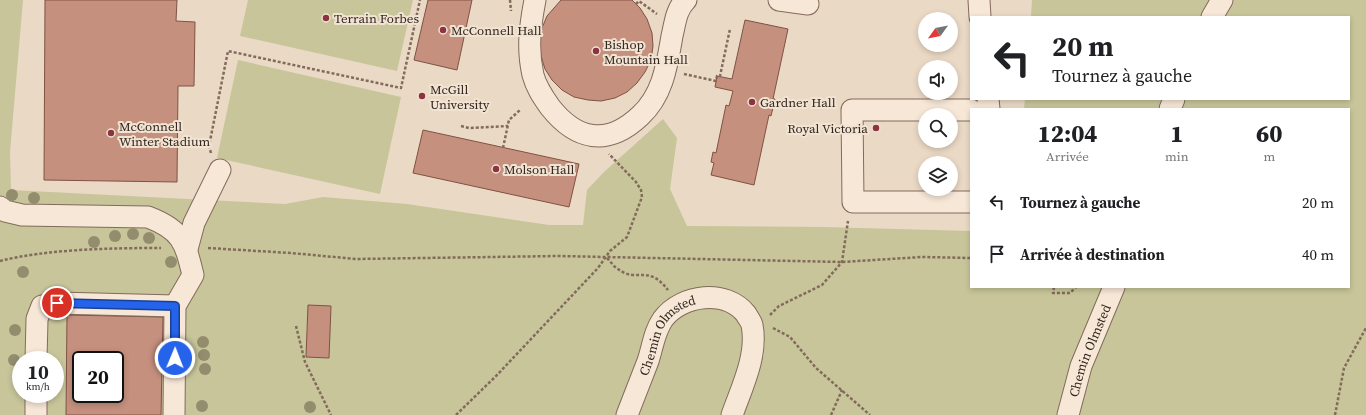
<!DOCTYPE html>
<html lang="fr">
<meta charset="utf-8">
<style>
body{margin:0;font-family:"Source Serif 4",serif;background:#f2f2f2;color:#202124;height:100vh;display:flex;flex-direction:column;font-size:15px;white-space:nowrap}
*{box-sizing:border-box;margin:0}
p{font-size:13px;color:#757577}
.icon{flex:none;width:22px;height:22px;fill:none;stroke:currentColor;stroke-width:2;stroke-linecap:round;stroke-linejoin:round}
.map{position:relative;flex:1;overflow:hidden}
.panel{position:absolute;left:970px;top:108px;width:380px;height:180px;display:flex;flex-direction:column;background:#fff;border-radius:0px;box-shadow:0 2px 6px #0003}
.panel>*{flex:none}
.banner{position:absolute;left:970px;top:16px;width:380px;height:84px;border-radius:0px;box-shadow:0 2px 6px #0003;background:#fff;color:#202124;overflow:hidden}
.needle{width:26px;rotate:237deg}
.buttons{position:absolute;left:918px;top:12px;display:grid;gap:8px}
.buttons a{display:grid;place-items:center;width:40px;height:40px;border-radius:50%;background:#fff;box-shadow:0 2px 6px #0003;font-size:20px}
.speed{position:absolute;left:12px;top:351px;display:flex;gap:8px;font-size:20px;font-weight:700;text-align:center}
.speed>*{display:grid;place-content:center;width:52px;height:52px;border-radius:50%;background:#fff;box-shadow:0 2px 6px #0003;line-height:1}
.speed small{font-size:10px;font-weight:400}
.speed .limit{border:2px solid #111;border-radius:6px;background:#fff;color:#111}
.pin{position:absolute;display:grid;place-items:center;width:34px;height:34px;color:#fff;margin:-17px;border:2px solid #fff;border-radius:50%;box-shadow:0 1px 4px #0007}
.me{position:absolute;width:44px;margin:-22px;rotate:1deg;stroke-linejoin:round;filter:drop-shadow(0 0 3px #0008)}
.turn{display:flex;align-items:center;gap:14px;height:84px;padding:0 16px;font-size:18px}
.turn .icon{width:52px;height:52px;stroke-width:2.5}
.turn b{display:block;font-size:28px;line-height:34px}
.eta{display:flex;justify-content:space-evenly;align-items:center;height:68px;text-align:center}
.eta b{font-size:24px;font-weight:800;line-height:28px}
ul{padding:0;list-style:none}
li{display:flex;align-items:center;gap:12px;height:52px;padding:0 16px}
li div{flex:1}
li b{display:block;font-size:15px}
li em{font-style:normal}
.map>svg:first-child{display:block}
.green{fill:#c7c599;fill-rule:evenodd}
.building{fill:#c5907e;stroke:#805244;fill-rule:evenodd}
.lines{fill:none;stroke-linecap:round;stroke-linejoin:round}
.minor-casing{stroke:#836b5c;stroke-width:23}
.path{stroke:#836b5c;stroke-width:2.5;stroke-dasharray:3 2;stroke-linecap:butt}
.minor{stroke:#f6e7d7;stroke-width:21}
.tree{fill:#938d6e}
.route-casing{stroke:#184099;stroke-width:10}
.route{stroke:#2563eb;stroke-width:7}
.poi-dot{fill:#8d3241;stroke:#f2e4d3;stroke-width:1.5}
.labels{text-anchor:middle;stroke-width:4;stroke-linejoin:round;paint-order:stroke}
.poi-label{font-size:13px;fill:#34261f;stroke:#f2e4d3;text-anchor:start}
.street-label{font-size:13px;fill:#34261f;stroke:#f2e4d3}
</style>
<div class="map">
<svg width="1366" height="415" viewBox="0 0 1366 415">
<rect width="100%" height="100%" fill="#ead9c5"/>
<path class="green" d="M 0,0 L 23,0 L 10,152 L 11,190 L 285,204 L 323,197 L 407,204 L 549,225 L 583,225 L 587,190 L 604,172 L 663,119 L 677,138 L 670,189 L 687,226 L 823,227 L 971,231 L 971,287 L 1349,287 L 1349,109 L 1024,109 L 1025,99 L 1349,99 L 1349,17 L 1031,17 L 1032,0 L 1366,0 L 1366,415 L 0,415 ZM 21,360 L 55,360 L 55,394 L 21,394 ZM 81,360 L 115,360 L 115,394 L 81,394 Z
M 248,0 L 413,0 L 397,71 L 240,36 Z
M 238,60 L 401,97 L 380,194 L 217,158 Z"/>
<path class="building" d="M 45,0 L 177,0 L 176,21 L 195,22 L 194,86 L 178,86 L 177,182 L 44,180 Z
M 428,0 L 472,0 L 457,70 L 414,60 Z
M 561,0 L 632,0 L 640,8 L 647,19 L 652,33 L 653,46 L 651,60 L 645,72 L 637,83 L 627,92 L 615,98 L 601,101 L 588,100 L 574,97 L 562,90 L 552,80 L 545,69 L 541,56 L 539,42 L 542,28 L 547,16 Z
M 745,20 L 788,29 L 773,99 L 775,99 L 771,116 L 769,115 L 754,185 L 711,175 L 714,163 L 711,162 L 713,152 L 716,153 L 726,105 L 729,106 L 733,91 L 715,87 L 717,76 L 732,79 Z
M 423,130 L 579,164 L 569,207 L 413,173 Z
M 308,305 L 331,306 L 329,358 L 306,357 Z
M 67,315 L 163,317 L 161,415 L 66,415 ZM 81,360 L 115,360 L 115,394 L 81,394 Z"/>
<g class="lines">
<g class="minor-casing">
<g id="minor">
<path d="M 535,0 C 530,26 527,49 533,75 C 536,87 543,97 550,107 C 576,140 607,147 640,116 C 663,95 667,65 672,36 C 675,24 676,9 686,0"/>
<path d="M 779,0 L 808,4"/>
<path d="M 979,0 L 980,17"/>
<path d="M 1212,17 L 1222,0"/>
<path d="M 988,99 L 989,109"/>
<path d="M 1170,109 L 1174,99"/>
<path d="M 971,110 L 852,110 L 853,202 L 971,202"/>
<path d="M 0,207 L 5,211 L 22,215 L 148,217 C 182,230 185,242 193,275 L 175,306 L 174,415"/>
<path d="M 187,249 L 194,223 L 220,170"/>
<path d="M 36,360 L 37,319 L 42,306 L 57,303 L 175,306"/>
<path d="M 36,415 L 36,394"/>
<path id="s1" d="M 627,415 C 634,397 641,379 648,361 C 653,346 654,332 663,319 C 682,294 726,289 746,314 C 748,318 751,321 752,325 C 758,355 742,387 732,415"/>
<path id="s2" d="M 1068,415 L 1081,366 L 1114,287"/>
</g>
</g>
<path class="path" d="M 510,0 L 511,11
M 636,4 L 639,1 L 657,14
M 684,74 L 716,81 L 717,76 L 720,76 L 730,29
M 461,126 L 469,128 L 508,126
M 503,148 L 509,120 L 520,110
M 211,153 L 209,146 L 228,51 L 401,88 L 420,0
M 208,248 L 291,253 L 356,259 L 559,256 L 842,262 L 922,257 L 971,258
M 607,258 C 611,262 614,267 618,269 C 638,284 647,263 668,290
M 0,261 C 47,249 112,248 161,248
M 1054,287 L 1053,293 L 1070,293 L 1076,287
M 770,315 L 779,306 L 822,285 L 842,262 L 848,221
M 296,326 L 305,362 L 331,415
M 773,328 L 790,337 L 816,368 L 870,415
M 456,415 L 497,375 L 598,268 L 610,251 L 627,237 L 642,197 L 641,190 L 636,182 L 609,154
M 831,415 L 842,390
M 1335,415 L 1344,368 L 1366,328"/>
<use href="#minor" class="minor"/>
</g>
<g class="tree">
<circle cx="12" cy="195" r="6"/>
<circle cx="34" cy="198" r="6"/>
<circle cx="133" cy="234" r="6"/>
<circle cx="115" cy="236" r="6"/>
<circle cx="149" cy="238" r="6"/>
<circle cx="94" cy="242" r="6"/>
<circle cx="171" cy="262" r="6"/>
<circle cx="23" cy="272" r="6"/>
<circle cx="15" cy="330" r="6"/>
<circle cx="203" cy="342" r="6"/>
<circle cx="204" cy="355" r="6"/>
<circle cx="14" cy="360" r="6"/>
<circle cx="205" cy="369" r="6"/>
<circle cx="202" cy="406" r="6"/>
<circle cx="310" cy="407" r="6"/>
</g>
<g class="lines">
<g class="route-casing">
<path id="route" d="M 57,303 L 175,306 L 175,358"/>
</g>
<use href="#route" class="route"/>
</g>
<g class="poi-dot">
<circle cx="326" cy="18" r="4"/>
<circle cx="443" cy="30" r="4"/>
<circle cx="596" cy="51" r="4"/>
<circle cx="422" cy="96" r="4"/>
<circle cx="752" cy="102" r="4"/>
<circle cx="876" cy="128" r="4"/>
<circle cx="111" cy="133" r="4"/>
<circle cx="496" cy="169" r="4"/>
</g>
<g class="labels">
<g class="poi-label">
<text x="334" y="23">Terrain Forbes</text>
<text x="451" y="35">McConnell Hall</text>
<text x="604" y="49">Bishop<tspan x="604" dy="15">Mountain Hall</tspan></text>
<text x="430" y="94">McGill<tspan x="430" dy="15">University</tspan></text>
<text x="760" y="107">Gardner Hall</text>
<text x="119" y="131">McConnell<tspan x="119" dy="15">Winter Stadium</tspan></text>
<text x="868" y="133" text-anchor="end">Royal Victoria</text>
<text x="504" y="174">Molson Hall</text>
</g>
<g class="street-label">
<text dy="5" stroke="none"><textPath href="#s1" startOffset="92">Chemin Olmsted</textPath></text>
<text dy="5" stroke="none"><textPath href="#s2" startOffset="68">Chemin Olmsted</textPath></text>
</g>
</g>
</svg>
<div class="buttons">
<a><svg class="needle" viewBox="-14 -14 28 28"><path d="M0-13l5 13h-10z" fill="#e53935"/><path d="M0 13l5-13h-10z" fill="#757577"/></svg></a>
<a><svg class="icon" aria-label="sound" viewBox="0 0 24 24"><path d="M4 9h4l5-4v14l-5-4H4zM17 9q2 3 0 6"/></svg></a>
<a><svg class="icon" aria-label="search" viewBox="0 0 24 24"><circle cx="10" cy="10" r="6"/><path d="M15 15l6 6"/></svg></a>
<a><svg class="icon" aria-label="layers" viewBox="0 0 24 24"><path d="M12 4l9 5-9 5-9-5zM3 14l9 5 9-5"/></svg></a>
</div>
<div class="speed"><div>10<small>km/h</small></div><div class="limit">20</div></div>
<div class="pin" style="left:57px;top:303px;background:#d93025"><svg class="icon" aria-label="arrive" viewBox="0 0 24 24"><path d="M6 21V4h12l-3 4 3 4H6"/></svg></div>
<svg class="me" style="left:175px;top:358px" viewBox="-20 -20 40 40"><circle r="17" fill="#2563eb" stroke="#fff" stroke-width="3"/><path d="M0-11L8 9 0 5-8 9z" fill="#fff"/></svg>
<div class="banner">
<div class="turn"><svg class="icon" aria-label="left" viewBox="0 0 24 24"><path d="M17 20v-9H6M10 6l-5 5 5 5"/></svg><div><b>20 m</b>Tournez à gauche</div></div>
</div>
<section class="panel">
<div class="eta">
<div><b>12:04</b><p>Arrivée</p></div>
<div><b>1</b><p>min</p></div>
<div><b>60</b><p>m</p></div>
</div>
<ul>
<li><svg class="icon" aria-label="left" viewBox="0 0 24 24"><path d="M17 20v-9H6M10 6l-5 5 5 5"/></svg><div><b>Tournez à gauche</b></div><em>20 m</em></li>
<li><svg class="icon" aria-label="arrive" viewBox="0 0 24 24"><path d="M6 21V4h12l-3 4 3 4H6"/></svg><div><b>Arrivée à destination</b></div><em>40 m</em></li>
</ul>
</section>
</div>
